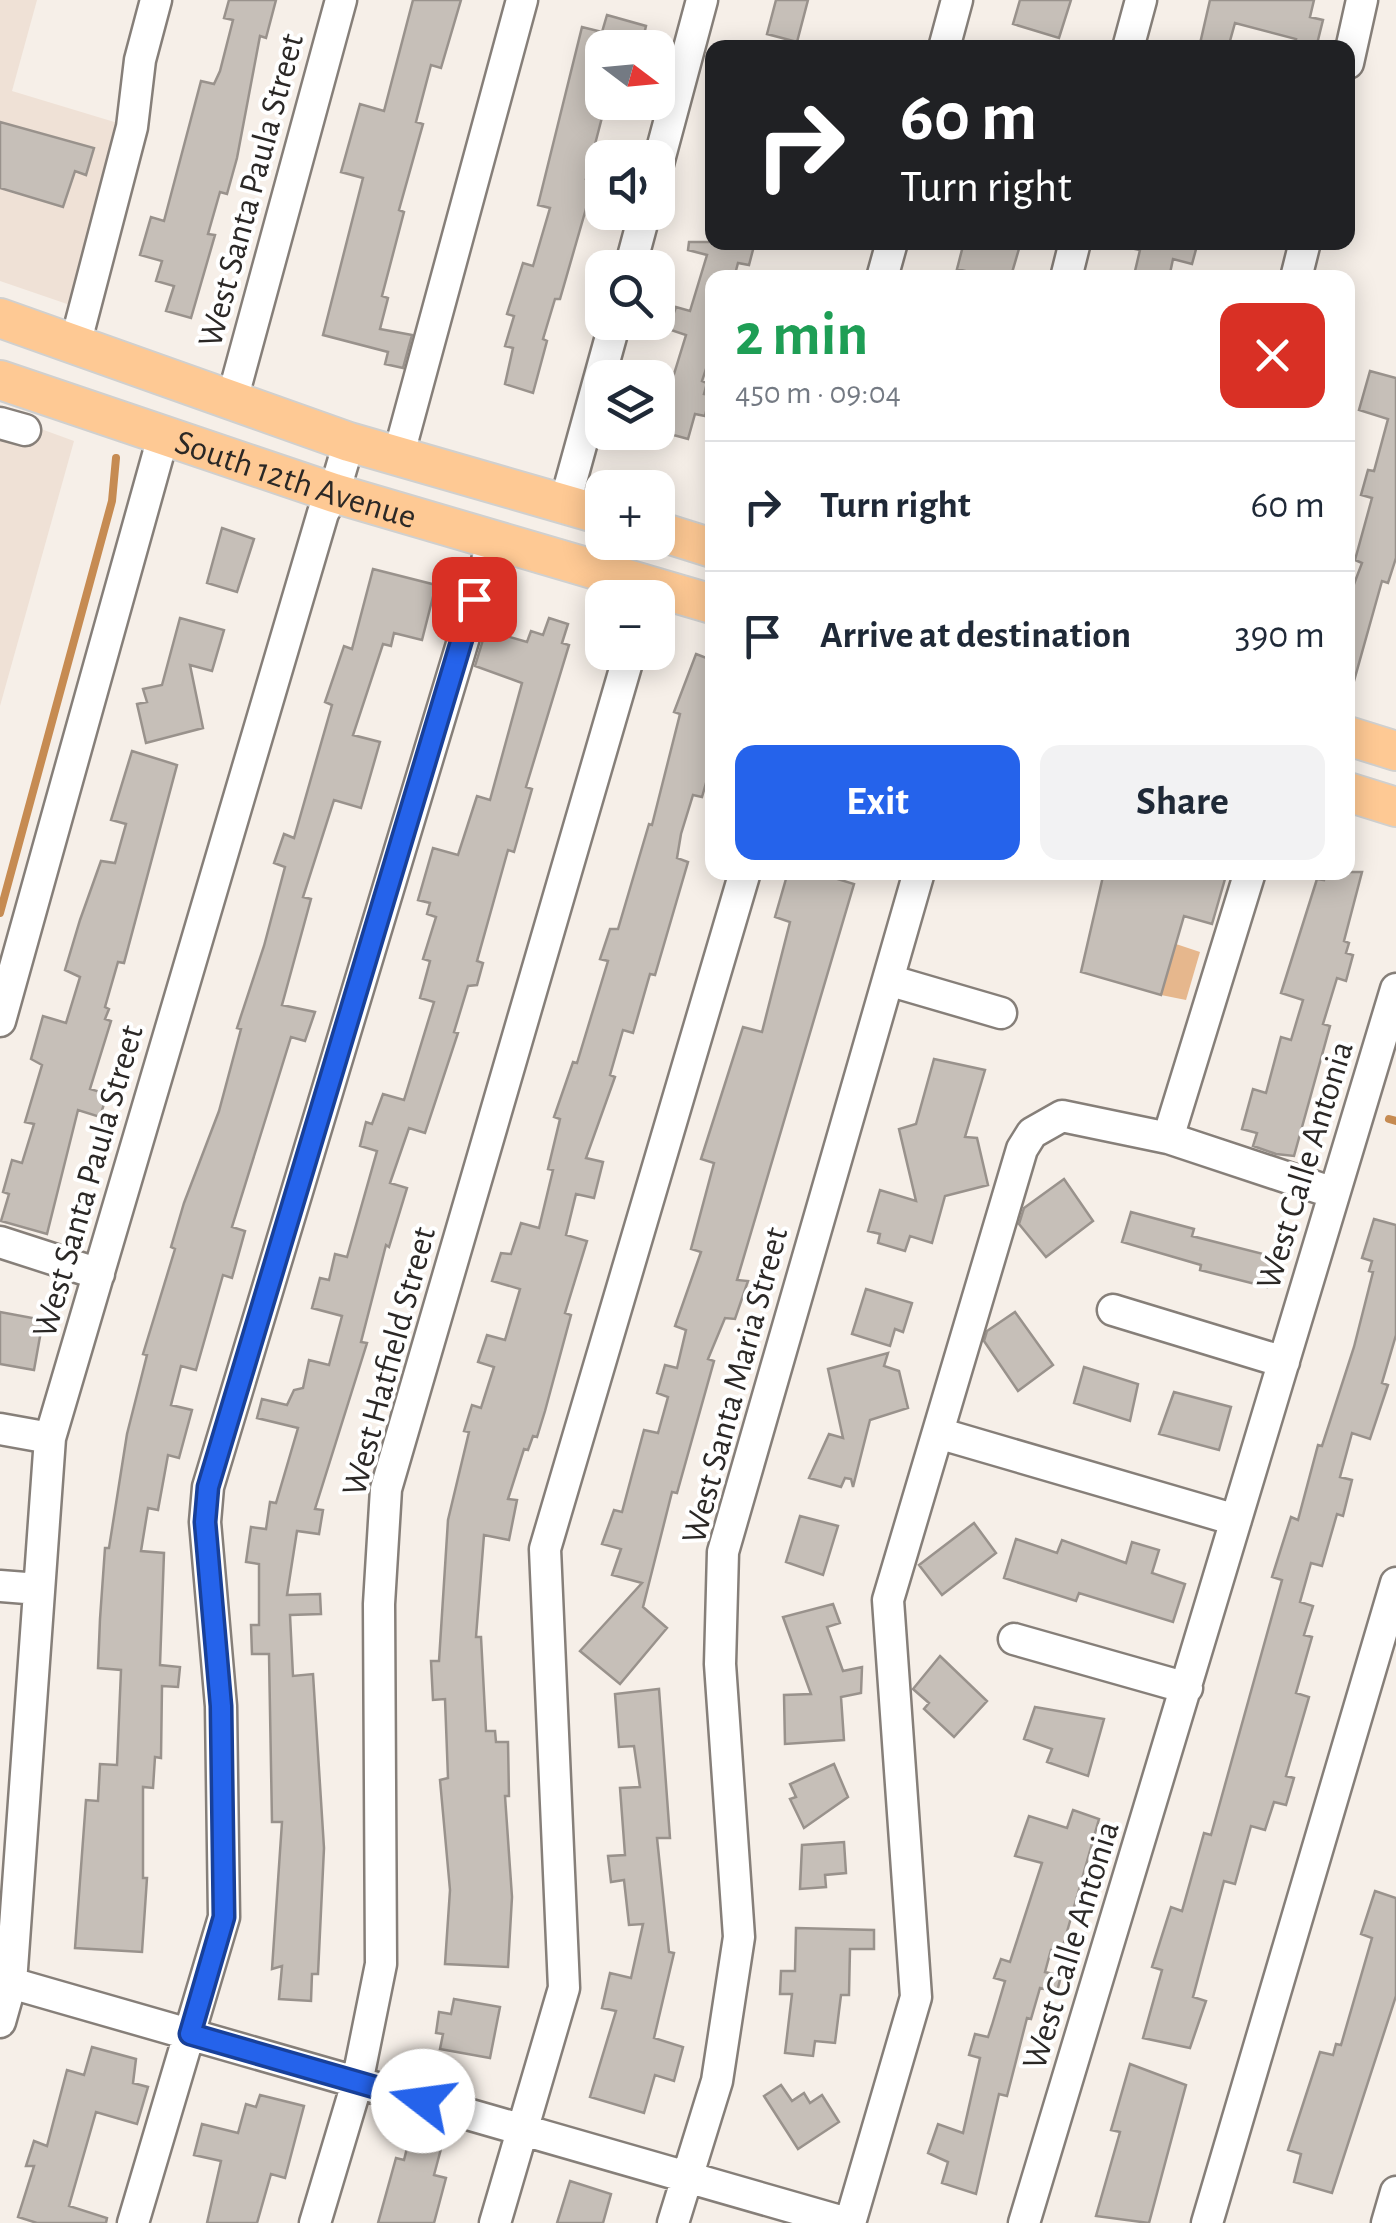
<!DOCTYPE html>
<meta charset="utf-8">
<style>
body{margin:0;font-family:"Alegreya Sans",sans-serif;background:#f2f2f3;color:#1f2937;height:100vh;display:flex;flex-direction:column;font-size:38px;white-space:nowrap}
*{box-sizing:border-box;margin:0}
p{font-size:32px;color:#747a83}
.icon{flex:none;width:55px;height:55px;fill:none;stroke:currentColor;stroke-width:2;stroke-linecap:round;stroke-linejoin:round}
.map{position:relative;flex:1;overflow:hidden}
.panel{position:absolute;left:705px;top:270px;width:650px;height:610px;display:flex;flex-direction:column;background:#fff;border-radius:20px;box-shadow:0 5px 25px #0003}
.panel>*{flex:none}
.top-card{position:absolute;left:705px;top:40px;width:650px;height:210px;border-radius:20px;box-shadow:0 5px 25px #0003;background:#202124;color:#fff;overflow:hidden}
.needle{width:65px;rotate:106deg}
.fabs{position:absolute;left:585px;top:30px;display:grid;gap:20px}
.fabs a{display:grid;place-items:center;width:90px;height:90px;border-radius:20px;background:#fff;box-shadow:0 5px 25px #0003;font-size:50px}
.pin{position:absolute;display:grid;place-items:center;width:85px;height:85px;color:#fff;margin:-42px;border-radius:20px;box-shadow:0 5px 15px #0006}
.me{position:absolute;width:110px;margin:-55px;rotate:285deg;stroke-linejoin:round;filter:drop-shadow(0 0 8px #0008)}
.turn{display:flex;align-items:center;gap:35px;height:210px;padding:0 30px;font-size:45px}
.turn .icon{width:130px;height:130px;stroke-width:2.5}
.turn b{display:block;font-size:70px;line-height:85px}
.round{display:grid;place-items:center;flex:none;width:105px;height:105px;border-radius:20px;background:#f2f2f3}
.overview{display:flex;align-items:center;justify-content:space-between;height:170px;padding:0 30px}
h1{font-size:60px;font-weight:600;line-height:75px;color:#1e9e55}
.primary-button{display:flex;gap:20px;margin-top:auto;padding:20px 30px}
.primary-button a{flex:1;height:115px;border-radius:20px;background:#2563eb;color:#fff;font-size:40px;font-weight:600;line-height:115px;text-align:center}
.primary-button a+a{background:#f2f2f3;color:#1f2937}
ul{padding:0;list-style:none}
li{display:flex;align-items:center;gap:30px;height:130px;padding:0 30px;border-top:2px solid #e0e1e3}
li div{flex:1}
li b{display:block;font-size:38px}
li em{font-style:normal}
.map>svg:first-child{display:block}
.built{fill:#efe1d6}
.green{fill:#e6b78d}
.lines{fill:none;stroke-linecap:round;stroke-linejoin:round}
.stream{stroke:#c68b52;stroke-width:8}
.building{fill:#c6bfb8;stroke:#99928c;stroke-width:2.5}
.minor-casing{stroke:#867f79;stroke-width:35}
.major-casing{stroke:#d0d0cf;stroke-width:42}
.minor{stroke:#fff;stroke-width:30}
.major{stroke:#fec994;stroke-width:38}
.route-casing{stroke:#184099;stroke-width:25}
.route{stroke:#2563eb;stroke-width:18}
.labels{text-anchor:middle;stroke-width:8;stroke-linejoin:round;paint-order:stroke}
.street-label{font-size:35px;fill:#2b2826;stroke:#fff}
</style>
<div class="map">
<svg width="1396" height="2223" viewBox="0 0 1396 2223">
<rect width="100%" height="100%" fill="#f6efe8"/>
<path class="built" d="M 0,0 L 37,0 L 12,91 L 121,124 L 70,305 L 0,281 Z
M 0,414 L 74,441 L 0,706 Z"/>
<path class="green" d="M 1176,944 L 1200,952 L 1186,1000 L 1161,995 Z"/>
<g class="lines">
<path class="stream" d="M 0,913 L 112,501 L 116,458
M 1389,1119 L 1396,1121"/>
</g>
<path class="building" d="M 229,0 L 276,0 L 266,38 L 260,36 L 237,158 L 227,194 L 220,192 L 208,234 L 215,235 L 191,318 L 166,311 L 174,286 L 156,281 L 162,261 L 140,255 L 151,217 L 164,221 L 201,81 L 214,84 L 220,71 L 233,20 L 224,18 Z
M 413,0 L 461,0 L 441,68 L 431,65 L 416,122 L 423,124 L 399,210 L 404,212 L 382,296 L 388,298 L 380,329 L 412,335 L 403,368 L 385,364 L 388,352 L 323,335 L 363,178 L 341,172 L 360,104 L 384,111 Z
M 776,0 L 808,0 L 797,42 L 767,34 Z
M 1020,0 L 1071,0 L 1059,38 L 1013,24 Z
M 1210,0 L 1314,0 L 1310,17 L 1323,20 L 1316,48 L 1293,48 L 1296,39 L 1235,23 L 1228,48 L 1199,48 Z
M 607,15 L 646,26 L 641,48 L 602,48 L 606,102 L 586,179 L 594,181 L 560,299 L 555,299 L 543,339 L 547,341 L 533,393 L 505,384 L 513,348 L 505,346 L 514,316 L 507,314 L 523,263 L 533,266 L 550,208 L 538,205 L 582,27 L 602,32 Z
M 0,122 L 94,148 L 86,175 L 75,171 L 63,207 L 0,188 Z
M 689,242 L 755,242 L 749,265 L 738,263 L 734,278 L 712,278 L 712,351 L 702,381 L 707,383 L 704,394 L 710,395 L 705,416 L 695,414 L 688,439 L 659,431 L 665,408 L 658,405 L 658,396 L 661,385 L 670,387 L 686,335 L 668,329 L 676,307 L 690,311 L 707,255 L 688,250 Z
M 964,242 L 1021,242 L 1011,276 L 998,273 L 996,278 L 972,278 L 973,273 L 957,269 Z
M 1136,242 L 1198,242 L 1192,264 L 1173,259 L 1169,278 L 1135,271 L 1140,250 L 1135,249 Z
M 1370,371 L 1396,378 L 1396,558 L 1388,583 L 1382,581 L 1354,681 L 1348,681 L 1348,600 L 1362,563 L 1355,560 L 1372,498 L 1361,495 L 1368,470 L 1374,471 L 1388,419 L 1359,410 Z
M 222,528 L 254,539 L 237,592 L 207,583 Z
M 373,569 L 436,585 L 422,640 L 394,633 L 391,646 L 383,644 L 353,735 L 380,742 L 361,808 L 334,800 L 303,897 L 311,899 L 282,1005 L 315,1012 L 305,1041 L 291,1037 L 232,1227 L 245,1231 L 232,1278 L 223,1275 L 196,1370 L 181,1366 L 171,1405 L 192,1410 L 179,1458 L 168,1455 L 158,1510 L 148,1508 L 141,1551 L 164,1553 L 160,1665 L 180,1667 L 178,1687 L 162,1686 L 161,1758 L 155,1757 L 153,1788 L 143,1787 L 143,1878 L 147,1878 L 142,1952 L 75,1948 L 86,1800 L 98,1801 L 100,1764 L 117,1765 L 121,1670 L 98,1668 L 100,1619 L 105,1548 L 109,1548 L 127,1434 L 147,1355 L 143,1354 L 175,1249 L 171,1247 L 184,1203 L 219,1111 L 241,1029 L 237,1028 L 264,946 L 285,867 L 274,863 L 284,834 L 294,838 L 332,705 L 325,702 L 344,646 L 352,649 Z
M 180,618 L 224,630 L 212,671 L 190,665 L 203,728 L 146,743 L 137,704 L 147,702 L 143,689 L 162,685 Z
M 549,618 L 568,624 L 562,643 L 569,645 L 526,787 L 532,789 L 514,852 L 508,850 L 477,961 L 483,963 L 477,985 L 468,986 L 454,1032 L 458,1033 L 425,1133 L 409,1128 L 390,1183 L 407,1188 L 389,1247 L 386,1245 L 361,1342 L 367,1343 L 315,1509 L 323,1510 L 319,1534 L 297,1531 L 287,1595 L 320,1594 L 321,1614 L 290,1615 L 293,1676 L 313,1674 L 324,1848 L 318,1974 L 312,1974 L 311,2001 L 279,1999 L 282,1966 L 272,1969 L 282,1822 L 272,1822 L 269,1654 L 252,1654 L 251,1625 L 259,1625 L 259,1564 L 246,1562 L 251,1527 L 266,1529 L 270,1502 L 276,1503 L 298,1428 L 257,1418 L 262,1399 L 287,1405 L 294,1390 L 303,1388 L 309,1360 L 329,1365 L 342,1316 L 312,1308 L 320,1278 L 329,1280 L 335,1254 L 347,1257 L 377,1151 L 360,1146 L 366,1122 L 372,1124 L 383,1094 L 404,1100 L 434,1002 L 420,998 L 430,961 L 423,959 L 436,917 L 427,914 L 430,903 L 418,900 L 433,848 L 458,855 L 477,796 L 490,800 L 522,683 L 475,666 L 486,630 L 527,642 L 531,631 L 543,635 Z
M 696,654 L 712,660 L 712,762 L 702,797 L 693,795 L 681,834 L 677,858 L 688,862 L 655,975 L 650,974 L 633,1033 L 623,1030 L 610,1075 L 615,1077 L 586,1158 L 603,1162 L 594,1198 L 576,1194 L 566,1235 L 587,1241 L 565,1313 L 571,1315 L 545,1411 L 537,1437 L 533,1436 L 528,1450 L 524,1449 L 508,1499 L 517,1500 L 509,1540 L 484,1535 L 476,1637 L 481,1637 L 486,1731 L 495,1731 L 496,1742 L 508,1742 L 509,1796 L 505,1796 L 512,1897 L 508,1967 L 445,1964 L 450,1890 L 440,1780 L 448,1778 L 445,1699 L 433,1700 L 431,1661 L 439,1661 L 448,1520 L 469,1432 L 464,1431 L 472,1405 L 481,1408 L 494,1367 L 478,1362 L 487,1335 L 505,1340 L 520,1289 L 492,1281 L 501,1253 L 511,1254 L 521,1223 L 539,1228 L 553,1170 L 548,1169 L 560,1119 L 554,1117 L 573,1062 L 577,1063 L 608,961 L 600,959 L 610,929 L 618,929 L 649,824 L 652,825 L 680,714 L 674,712 Z
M 132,751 L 177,765 L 124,963 L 118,962 L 105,1007 L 109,1009 L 105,1019 L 111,1021 L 90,1089 L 107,1094 L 100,1117 L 78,1110 L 47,1234 L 1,1221 L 9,1194 L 3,1192 L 12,1160 L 22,1163 L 34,1124 L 25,1122 L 42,1065 L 31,1059 L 43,1016 L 66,1023 L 80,977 L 65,970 L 80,920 L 101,861 L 115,863 L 126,824 L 111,820 Z
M 788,872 L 815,872 L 854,884 L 737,1280 L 748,1281 L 735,1319 L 725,1318 L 708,1359 L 714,1361 L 677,1493 L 672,1492 L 643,1607 L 667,1628 L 620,1684 L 580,1651 L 642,1583 L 612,1575 L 621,1549 L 602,1544 L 614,1510 L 622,1512 L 644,1430 L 658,1433 L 668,1397 L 657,1393 L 665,1365 L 677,1368 L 686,1330 L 675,1326 L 701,1252 L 691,1249 L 714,1163 L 701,1159 L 743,1027 L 762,1032 L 790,922 L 775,917 Z
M 1104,872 L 1227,872 L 1212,924 L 1184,916 L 1161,995 L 1081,972 Z
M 1326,872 L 1362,872 L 1344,941 L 1349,943 L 1346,953 L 1353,955 L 1346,981 L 1337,978 L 1323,1024 L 1330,1026 L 1294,1156 L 1276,1154 L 1253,1146 L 1257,1133 L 1242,1129 L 1253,1089 L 1266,1093 L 1281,1037 L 1291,1040 L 1303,1000 L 1281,993 L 1317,879 L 1324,880 Z
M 934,1059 L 985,1070 L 965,1137 L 977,1138 L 988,1185 L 945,1196 L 932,1243 L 910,1236 L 905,1251 L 878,1243 L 880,1234 L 868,1231 L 880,1190 L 916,1201 L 899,1129 L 916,1124 Z
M 1064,1179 L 1093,1221 L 1046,1257 L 1019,1224 L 1024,1208 Z
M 1131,1212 L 1194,1229 L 1192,1236 L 1275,1257 L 1267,1287 L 1200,1270 L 1201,1265 L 1122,1242 Z
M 1374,1219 L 1396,1225 L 1396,1335 L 1382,1383 L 1388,1385 L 1370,1439 L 1352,1433 L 1340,1477 L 1352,1480 L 1343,1516 L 1337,1514 L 1322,1566 L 1311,1563 L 1300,1602 L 1313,1606 L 1304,1635 L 1312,1637 L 1296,1693 L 1309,1697 L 1286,1776 L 1294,1778 L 1286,1805 L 1274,1802 L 1265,1830 L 1251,1826 L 1235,1884 L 1224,1881 L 1193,1997 L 1206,2001 L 1190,2048 L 1143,2038 L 1162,1970 L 1152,1967 L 1171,1907 L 1182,1911 L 1204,1833 L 1211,1835 L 1282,1580 L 1272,1577 L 1291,1517 L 1298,1520 L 1318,1445 L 1322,1446 L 1354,1347 L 1373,1272 L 1369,1271 L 1372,1261 L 1362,1258 Z
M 866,1289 L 912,1303 L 903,1332 L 895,1329 L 890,1346 L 852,1334 Z
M 0,1312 L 43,1320 L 34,1370 L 0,1364 Z
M 1015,1312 L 1053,1365 L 1018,1391 L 984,1341 L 987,1331 Z
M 888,1353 L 884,1366 L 899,1371 L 908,1408 L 870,1420 L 853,1487 L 851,1479 L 845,1478 L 841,1487 L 809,1478 L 829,1434 L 843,1438 L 828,1369 Z
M 1084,1367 L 1138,1384 L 1130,1421 L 1074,1403 Z
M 1174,1392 L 1231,1407 L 1219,1450 L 1159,1434 Z
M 800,1516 L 838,1526 L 823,1575 L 786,1562 Z
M 974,1523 L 996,1553 L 942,1595 L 919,1565 Z
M 1016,1539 L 1057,1553 L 1062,1540 L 1126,1563 L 1132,1542 L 1159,1550 L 1152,1573 L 1185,1584 L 1173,1622 L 1079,1593 L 1076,1601 L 1004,1578 Z
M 833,1604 L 840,1623 L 827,1627 L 843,1671 L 862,1667 L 861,1693 L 841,1697 L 844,1740 L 785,1744 L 784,1695 L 811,1694 L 783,1617 Z
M 940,1656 L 987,1701 L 954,1737 L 924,1709 L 929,1703 L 913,1689 Z
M 659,1689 L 670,1838 L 657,1838 L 669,1952 L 674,1953 L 654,2038 L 683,2047 L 674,2081 L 655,2075 L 644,2113 L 590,2097 L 616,2011 L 602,2008 L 610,1973 L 631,1978 L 643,1924 L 629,1925 L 624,1880 L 611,1882 L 608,1856 L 625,1855 L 620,1788 L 640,1787 L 634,1746 L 619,1747 L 615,1694 Z
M 1035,1707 L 1104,1719 L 1088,1776 L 1047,1762 L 1052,1749 L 1024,1739 Z
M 834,1764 L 848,1797 L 804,1828 L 790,1799 L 796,1797 L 790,1784 Z
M 1073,1810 L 1099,1819 L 1061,1953 L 1051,1950 L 1045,1972 L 1061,1976 L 1057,1992 L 1040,1988 L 1031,2019 L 1027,2018 L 1007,2096 L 999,2094 L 976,2194 L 942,2183 L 948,2162 L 928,2153 L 938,2124 L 963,2133 L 980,2058 L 969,2055 L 975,2034 L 988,2037 L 992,2025 L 1005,1981 L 994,1978 L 1001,1959 L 1010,1962 L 1042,1863 L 1015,1856 L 1029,1816 L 1067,1828 Z
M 844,1842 L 846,1873 L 825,1875 L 826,1887 L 800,1889 L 802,1845 Z
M 1375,1891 L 1396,1898 L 1396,1996 L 1332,2193 L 1294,2182 L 1301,2154 L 1288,2150 L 1320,2052 L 1333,2055 L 1336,2044 L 1341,2045 L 1372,1938 L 1361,1934 Z
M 796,1928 L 874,1930 L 874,1949 L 850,1949 L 849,1995 L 841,1995 L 835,2043 L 815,2041 L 813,2056 L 785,2053 L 792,1994 L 780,1994 L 781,1971 L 795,1971 Z
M 454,1999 L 500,2007 L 490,2058 L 440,2049 L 443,2034 L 436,2033 L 439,2012 L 451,2014 Z
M 92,2047 L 136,2059 L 133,2083 L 148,2087 L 137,2124 L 96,2112 L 69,2206 L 107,2218 L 106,2223 L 37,2223 L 18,2217 L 34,2166 L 26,2166 L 34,2141 L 47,2146 L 67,2070 L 84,2075 Z
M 1130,2064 L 1186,2085 L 1149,2223 L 1096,2216 L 1120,2132 L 1111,2130 Z
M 781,2085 L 792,2101 L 804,2093 L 810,2103 L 822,2095 L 839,2122 L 798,2149 L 764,2096 Z
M 260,2095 L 304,2106 L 285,2178 L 271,2174 L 257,2223 L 207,2223 L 221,2161 L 194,2155 L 202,2124 L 238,2133 L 246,2104 L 256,2107 Z
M 410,2136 L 442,2145 L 434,2175 L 446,2178 L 434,2223 L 378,2223 L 396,2158 L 404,2160 Z
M 570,2181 L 611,2194 L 603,2223 L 557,2223 Z"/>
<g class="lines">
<g class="minor-casing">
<path id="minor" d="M 944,48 L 957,0
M 1128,48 L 1141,0
M 1348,63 L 1362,0
M 658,164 L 702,0
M 630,268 L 645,212
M 882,278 L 892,242
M 1066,278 L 1075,242
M 1296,278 L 1305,242
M 75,345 L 132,127 L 140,60 L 156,0
M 232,400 L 341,0
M 0,423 L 25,430
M 398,457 L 522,0
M 565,503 L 615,322
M 888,980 L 1001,1013
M 0,1021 L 163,437
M 1168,1138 L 1334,1193
M 0,1242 L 99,1274
M 1113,1310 L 1284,1362
M 0,1429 L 50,1438
M 938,1433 L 1236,1520
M 0,1586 L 39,1589
M 1014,1639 L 1187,1688
M 11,1983 L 847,2223
M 0,2022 L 11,1983 L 50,1438 L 323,513 L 334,493 L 349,442
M 133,2223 L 224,1917 L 221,1706 L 205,1522 L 208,1487 L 493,541
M 315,2223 L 357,2083 L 381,1964 L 379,1604 L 386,1489 L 630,652
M 495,2223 L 564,1988 L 545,1549 L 745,872
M 673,2223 L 717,2081 L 739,1937 L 720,1664 L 723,1552 L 919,872
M 850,2223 L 916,1997 L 888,1600 L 1022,1149 L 1032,1133 L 1062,1116 L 1168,1138 L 1250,872
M 1024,2223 L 1396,989
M 1207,2223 L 1396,1583
M 1387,2223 L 1396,2192"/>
</g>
<g class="major-casing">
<g id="major">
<path d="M 0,318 L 349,442 L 602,515"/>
<path id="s1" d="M 0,380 L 334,493 L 712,604"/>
<path d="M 658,531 L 712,548"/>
<path d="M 1348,736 L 1396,751"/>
<path d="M 1348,792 L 1396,807"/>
</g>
</g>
<use href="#minor" class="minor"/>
<use href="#major" class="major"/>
</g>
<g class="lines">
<g class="route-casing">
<path id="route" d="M 423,2101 L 190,2034 L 224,1917 L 221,1706 L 205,1522 L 208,1487 L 474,599"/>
</g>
<use href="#route" class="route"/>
</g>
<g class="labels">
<g class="street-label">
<text transform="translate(250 190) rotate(-75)" y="12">West Santa Paula Street</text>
<text dy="12" stroke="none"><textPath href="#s1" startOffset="312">South 12th Avenue</textPath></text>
<text transform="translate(1304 1165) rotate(-73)" y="12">West Calle Antonia</text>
<text transform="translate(87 1181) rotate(-74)" y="12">West Santa Paula Street</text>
<text transform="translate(388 1361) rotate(-75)" y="12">West Hatfield Street</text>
<text transform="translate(734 1385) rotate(-75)" y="12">West Santa Maria Street</text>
<text transform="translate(1070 1945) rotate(-73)" y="12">West Calle Antonia</text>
</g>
</g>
</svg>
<div class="fabs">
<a><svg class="needle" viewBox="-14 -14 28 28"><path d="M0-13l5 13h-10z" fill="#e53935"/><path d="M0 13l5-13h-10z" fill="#747a83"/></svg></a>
<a><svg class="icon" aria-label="sound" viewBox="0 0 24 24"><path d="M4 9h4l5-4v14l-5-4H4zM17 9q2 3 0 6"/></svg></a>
<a><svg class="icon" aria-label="search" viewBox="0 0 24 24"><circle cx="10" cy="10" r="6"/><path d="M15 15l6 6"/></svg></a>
<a><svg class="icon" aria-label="layers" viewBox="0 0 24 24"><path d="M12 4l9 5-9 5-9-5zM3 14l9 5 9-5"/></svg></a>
<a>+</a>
<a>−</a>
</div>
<div class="pin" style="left:474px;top:599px;background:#d93025"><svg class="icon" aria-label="arrive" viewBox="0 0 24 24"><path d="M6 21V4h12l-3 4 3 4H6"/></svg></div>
<svg class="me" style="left:423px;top:2101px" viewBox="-20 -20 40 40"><circle r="19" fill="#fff"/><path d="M0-13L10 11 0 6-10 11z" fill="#2563eb"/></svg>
<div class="top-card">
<div class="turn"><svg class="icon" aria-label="right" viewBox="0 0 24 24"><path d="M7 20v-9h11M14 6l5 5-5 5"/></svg><div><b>60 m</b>Turn right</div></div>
</div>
<section class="panel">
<div class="overview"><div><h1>2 min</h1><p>450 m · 09:04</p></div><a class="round" style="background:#d93025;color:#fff"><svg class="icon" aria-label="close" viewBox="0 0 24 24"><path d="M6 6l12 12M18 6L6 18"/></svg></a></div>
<ul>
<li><svg class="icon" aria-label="right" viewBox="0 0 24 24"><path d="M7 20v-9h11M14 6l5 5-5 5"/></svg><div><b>Turn right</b></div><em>60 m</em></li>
<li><svg class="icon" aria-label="arrive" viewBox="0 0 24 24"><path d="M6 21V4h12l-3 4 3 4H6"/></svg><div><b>Arrive at destination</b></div><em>390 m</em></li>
</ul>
<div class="primary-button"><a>Exit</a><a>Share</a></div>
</section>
</div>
